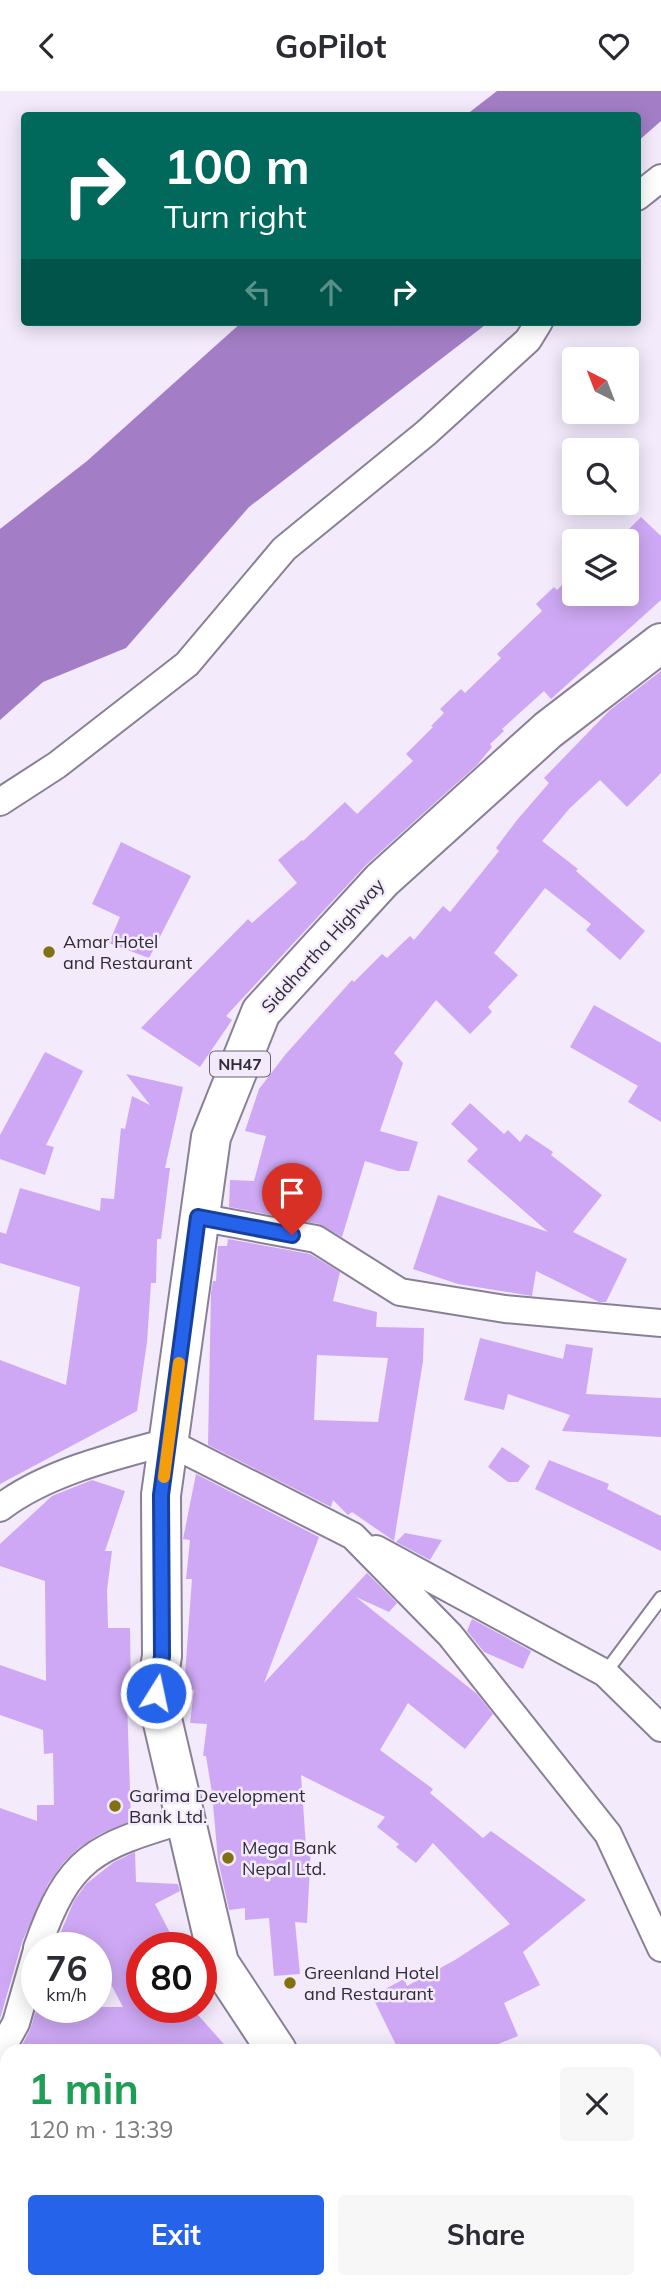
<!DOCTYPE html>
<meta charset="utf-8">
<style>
body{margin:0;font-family:Mulish,sans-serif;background:#f7f7f7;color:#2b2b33;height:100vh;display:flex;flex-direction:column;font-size:26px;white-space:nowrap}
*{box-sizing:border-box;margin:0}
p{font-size:23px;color:#7c7c81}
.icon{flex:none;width:38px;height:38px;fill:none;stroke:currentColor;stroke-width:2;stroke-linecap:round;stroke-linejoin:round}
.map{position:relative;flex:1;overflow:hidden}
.details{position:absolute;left:0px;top:1953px;width:662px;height:245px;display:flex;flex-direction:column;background:#fff;border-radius:21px 21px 0 0;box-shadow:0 4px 18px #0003}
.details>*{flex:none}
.guide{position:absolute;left:21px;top:21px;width:620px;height:214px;border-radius:7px;box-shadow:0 4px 18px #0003;background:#00695c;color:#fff;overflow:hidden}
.needle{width:46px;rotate:318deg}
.buttons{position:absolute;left:562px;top:256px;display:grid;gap:14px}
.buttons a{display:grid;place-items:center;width:77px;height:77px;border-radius:7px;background:#fff;box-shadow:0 4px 18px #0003;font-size:35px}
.speed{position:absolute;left:21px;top:1841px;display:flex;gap:14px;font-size:35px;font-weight:700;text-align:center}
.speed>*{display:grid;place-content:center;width:91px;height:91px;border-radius:50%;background:#fff;box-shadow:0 4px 18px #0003;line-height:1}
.speed small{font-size:18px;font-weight:400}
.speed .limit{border:10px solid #d22;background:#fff;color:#111}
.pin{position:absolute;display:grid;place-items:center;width:60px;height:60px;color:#fff;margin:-72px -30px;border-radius:50% 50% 50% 0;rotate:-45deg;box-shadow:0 0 7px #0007}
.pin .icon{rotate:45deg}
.me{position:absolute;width:77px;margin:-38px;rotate:10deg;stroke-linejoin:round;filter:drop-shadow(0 0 5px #0008)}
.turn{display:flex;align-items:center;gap:24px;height:147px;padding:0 28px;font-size:32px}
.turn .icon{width:91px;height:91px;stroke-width:2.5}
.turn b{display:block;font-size:49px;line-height:60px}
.lanes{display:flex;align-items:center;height:66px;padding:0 28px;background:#0003;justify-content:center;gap:35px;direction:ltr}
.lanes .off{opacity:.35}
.round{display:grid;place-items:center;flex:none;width:74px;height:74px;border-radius:7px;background:#f7f7f7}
.headline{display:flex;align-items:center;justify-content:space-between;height:119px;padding:0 28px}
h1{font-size:42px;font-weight:700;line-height:52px;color:#1e9e55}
.primary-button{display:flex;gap:14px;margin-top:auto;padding:14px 28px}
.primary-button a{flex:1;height:80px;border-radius:7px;background:#2563eb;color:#fff;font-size:28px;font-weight:700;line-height:80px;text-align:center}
.primary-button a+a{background:#f7f7f7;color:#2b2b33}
header{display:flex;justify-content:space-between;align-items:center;height:91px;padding:0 28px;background:#fff;font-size:32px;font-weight:700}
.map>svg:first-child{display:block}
.water{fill:#a37ec6}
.building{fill:#cea8f4;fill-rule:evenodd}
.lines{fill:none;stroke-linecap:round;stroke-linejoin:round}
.service-casing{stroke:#8a8095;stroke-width:16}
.minor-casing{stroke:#8a8095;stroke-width:30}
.trunk-casing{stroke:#8a8095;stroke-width:42}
.service{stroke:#fff;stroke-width:12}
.minor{stroke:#fff;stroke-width:26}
.trunk{stroke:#fff;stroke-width:38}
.route-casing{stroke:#184099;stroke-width:18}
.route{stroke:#2563eb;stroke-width:12}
.slow{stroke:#f59e0b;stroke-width:12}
.poi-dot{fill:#837111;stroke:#f3eafc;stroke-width:2.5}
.labels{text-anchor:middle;stroke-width:5;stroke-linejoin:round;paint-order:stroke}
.shield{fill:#f3eafc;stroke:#6a6571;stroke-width:2}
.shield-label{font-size:16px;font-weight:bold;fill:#302c35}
.poi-label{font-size:18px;fill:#302c35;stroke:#f3eafc;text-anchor:start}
.street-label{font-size:18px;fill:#302c35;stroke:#f3eafc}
</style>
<header><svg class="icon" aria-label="back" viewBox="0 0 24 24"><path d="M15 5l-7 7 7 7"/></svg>GoPilot<svg class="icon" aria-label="heart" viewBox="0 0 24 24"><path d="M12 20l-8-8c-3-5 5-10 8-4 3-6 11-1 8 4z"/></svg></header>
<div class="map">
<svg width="661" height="2198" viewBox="0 0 661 2198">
<rect width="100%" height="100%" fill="#f3eafc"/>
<path class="water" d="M 497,0 L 661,0 L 661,30 L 637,51 L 637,24 L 466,24 Z
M 242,231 L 489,231 L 249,416 L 126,557 L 43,591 L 0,629 L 0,438 L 87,370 Z"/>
<path class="building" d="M 641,426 L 661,445 L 661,509 L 551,608 L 544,600 L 502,638 L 504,640 L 490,653 L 492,656 L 477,674 L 366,774 L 226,925 L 232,929 L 200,976 L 141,937 L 248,828 L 252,832 L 297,792 L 278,769 L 302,749 L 303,750 L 345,711 L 357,723 L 413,670 L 406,663 L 433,636 L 431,635 L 444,622 L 440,618 L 461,598 L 465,602 L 501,567 L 497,563 L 542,520 L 536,513 L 554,496 L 557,499 L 574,482 L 574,502 L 626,502 L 626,441 Z
M 661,580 L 661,682 L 627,716 L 600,689 L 570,717 L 542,750 L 578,778 L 576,780 L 645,840 L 620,869 L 586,839 L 591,833 L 545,797 L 494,862 L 518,884 L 488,916 L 492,921 L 470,943 L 436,909 L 394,962 L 403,972 L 380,1040 L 418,1051 L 409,1080 L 398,1080 L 365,1070 L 342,1146 L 319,1133 L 229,1116 L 230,1089 L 254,1090 L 266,1045 L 245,1040 L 259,998 L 285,964 L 352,889 L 354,891 L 382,863 L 387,867 L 410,845 L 414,849 L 443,815 L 450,821 L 499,760 L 496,757 L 517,729 L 549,692 L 544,687 L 610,619 Z
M 121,751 L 191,785 L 149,867 L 109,852 L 120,826 L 92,813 Z
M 594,914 L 661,952 L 661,1031 L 628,1011 L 638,995 L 570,956 Z
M 45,961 L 83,980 L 46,1054 L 54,1056 L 45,1084 L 0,1068 L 0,1044 Z
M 126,983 L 183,996 L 165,1077 L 170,1077 L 161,1148 L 157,1148 L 156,1192 L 151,1192 L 147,1251 L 137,1320 L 0,1393 L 0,1269 L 66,1294 L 80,1196 L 0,1172 L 0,1141 L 6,1143 L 20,1097 L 100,1120 L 101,1107 L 114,1108 L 121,1037 L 125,1038 L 132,1005 L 150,1014 Z
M 470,1012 L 504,1043 L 508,1039 L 520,1051 L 526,1043 L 553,1061 L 551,1064 L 602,1104 L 573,1141 L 627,1168 L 606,1211 L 599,1211 L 536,1180 L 532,1205 L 458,1193 L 413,1178 L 438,1104 L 548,1141 L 467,1070 L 478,1058 L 451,1033 Z
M 228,1148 L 310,1163 L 340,1181 L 333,1210 L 377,1221 L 376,1236 L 424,1237 L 423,1270 L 394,1450 L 352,1421 L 348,1424 L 333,1409 L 331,1416 L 208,1354 L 211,1201 L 213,1190 L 216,1190 L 218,1155 L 227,1155 ZM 317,1264 L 388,1267 L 378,1331 L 314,1329 Z
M 480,1247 L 563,1268 L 566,1253 L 593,1257 L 586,1303 L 661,1307 L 661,1346 L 562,1340 L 570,1324 L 508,1303 L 504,1319 L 464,1309 Z
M 502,1356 L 530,1375 L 518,1391 L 508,1391 L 488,1376 Z
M 549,1369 L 609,1393 L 607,1398 L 661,1425 L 661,1460 L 535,1398 Z
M 196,1383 L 319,1446 L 264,1592 L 367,1482 L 397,1512 L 389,1521 L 356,1506 L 477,1603 L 493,1623 L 465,1658 L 408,1612 L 380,1659 L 433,1698 L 430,1702 L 483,1747 L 491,1740 L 586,1809 L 523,1861 L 540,1894 L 504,1912 L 518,1945 L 481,1960 L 399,1960 L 372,1905 L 404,1888 L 407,1895 L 455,1869 L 510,1833 L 433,1752 L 416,1772 L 396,1756 L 399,1753 L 377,1736 L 385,1726 L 301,1684 L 306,1756 L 311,1756 L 307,1832 L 295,1831 L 300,1883 L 274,1885 L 269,1827 L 245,1829 L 245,1817 L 229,1819 L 218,1769 L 212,1702 L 206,1665 L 203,1665 L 207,1633 L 190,1632 L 194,1599 L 184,1598 L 192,1488 L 186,1488 L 190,1449 L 183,1448 Z
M 92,1389 L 125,1400 L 105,1460 L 112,1460 L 107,1499 L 108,1537 L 130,1537 L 131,1609 L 127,1609 L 131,1730 L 100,1743 L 80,1756 L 63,1772 L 48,1793 L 22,1851 L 0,1928 L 0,1717 L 37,1730 L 37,1714 L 54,1714 L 53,1662 L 44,1663 L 43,1639 L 0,1624 L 0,1574 L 46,1590 L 45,1490 L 0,1475 L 0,1453 L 52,1405 Z
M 405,1442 L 442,1449 L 430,1469 L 396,1451 Z
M 472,1528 L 531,1560 L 523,1578 L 484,1561 L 467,1540 Z
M 135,1761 L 136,1791 L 178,1793 L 180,1800 L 155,1813 L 178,1857 L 142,1857 L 142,1916 L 191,1916 L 230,1960 L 19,1960 L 30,1939 L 37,1916 L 123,1916 L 96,1865 L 96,1857 L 54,1857 L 74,1810 L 86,1793 L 114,1771 Z"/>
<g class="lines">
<g class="service-casing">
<path id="service" d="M 605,1582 L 661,1507"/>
</g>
<g class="minor-casing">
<path id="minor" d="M 637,106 L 661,87
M 0,711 L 57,674 L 187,573 L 284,458 L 426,342 L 528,249 L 539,231
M 198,1126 L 316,1148 L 400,1201 L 505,1218 L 661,1232
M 0,1417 C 45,1382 114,1365 168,1351 L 353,1445 L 450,1544 L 608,1743 L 661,1857
M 376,1458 L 605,1582 L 661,1637
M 37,1857 C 69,1765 94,1756 184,1729
M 0,1961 L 16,1932 L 37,1859"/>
</g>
<g class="trunk-casing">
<path id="trunk" d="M 277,1960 L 219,1872 L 156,1602 L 162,1565 L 161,1404 L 211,1046 L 261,921 L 382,789 L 548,639 L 661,552
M 449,2191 L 454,2198"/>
</g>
<use href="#service" class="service"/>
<use href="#minor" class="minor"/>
<use href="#trunk" class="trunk"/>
</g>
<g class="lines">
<g class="route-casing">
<path id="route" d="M 156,1602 L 162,1565 L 161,1404 L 198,1126 L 292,1144"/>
</g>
<use href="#route" class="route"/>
<path class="slow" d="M 164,1386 L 179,1272"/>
</g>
<g class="poi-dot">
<circle cx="49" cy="861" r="7"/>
<circle cx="115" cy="1715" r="7"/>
<circle cx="228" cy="1767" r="7"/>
<circle cx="290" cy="1892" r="7"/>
</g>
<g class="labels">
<rect class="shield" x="210" y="960.5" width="60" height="25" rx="5"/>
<g class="shield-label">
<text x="240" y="979">NH47</text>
</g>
<g class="poi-label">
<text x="63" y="857">Amar Hotel<tspan x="63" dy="21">and Restaurant</tspan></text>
<text x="129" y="1711">Garima Development<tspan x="129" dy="21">Bank Ltd.</tspan></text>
<text x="242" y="1763">Mega Bank<tspan x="242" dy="21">Nepal Ltd.</tspan></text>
<text x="304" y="1888">Greenland Hotel<tspan x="304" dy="21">and Restaurant</tspan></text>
</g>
<g class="street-label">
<text transform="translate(323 855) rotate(-48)" y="6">Siddhartha Highway</text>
</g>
</g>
</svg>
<div class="buttons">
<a><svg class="needle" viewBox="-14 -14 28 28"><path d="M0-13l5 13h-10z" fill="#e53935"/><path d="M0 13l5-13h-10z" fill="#7c7c81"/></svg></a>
<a><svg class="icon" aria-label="search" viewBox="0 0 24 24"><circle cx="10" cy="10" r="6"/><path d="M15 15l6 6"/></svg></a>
<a><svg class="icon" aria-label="layers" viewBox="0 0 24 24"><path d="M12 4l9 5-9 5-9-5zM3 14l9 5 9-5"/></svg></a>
</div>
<div class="speed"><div>76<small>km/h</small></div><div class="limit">80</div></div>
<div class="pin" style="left:292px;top:1144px;background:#d93025"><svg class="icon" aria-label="arrive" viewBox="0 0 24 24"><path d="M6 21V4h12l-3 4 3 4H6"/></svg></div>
<svg class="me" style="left:156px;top:1602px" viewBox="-20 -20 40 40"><circle r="17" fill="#2563eb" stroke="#fff" stroke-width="3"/><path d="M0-11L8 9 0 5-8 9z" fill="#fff"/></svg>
<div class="guide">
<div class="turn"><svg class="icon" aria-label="right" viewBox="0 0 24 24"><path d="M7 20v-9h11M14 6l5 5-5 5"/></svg><div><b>100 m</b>Turn right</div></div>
<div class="lanes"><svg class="icon off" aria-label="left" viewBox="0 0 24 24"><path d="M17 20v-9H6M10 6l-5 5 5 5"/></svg><svg class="icon off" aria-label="ahead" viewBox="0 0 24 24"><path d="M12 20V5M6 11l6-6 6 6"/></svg><svg class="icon" aria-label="right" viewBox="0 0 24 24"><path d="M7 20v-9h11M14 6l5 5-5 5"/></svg></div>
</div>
<section class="details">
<div class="headline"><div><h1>1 min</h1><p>120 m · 13:39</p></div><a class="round"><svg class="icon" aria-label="close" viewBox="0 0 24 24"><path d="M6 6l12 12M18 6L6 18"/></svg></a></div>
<div class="primary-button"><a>Exit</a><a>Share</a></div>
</section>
</div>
